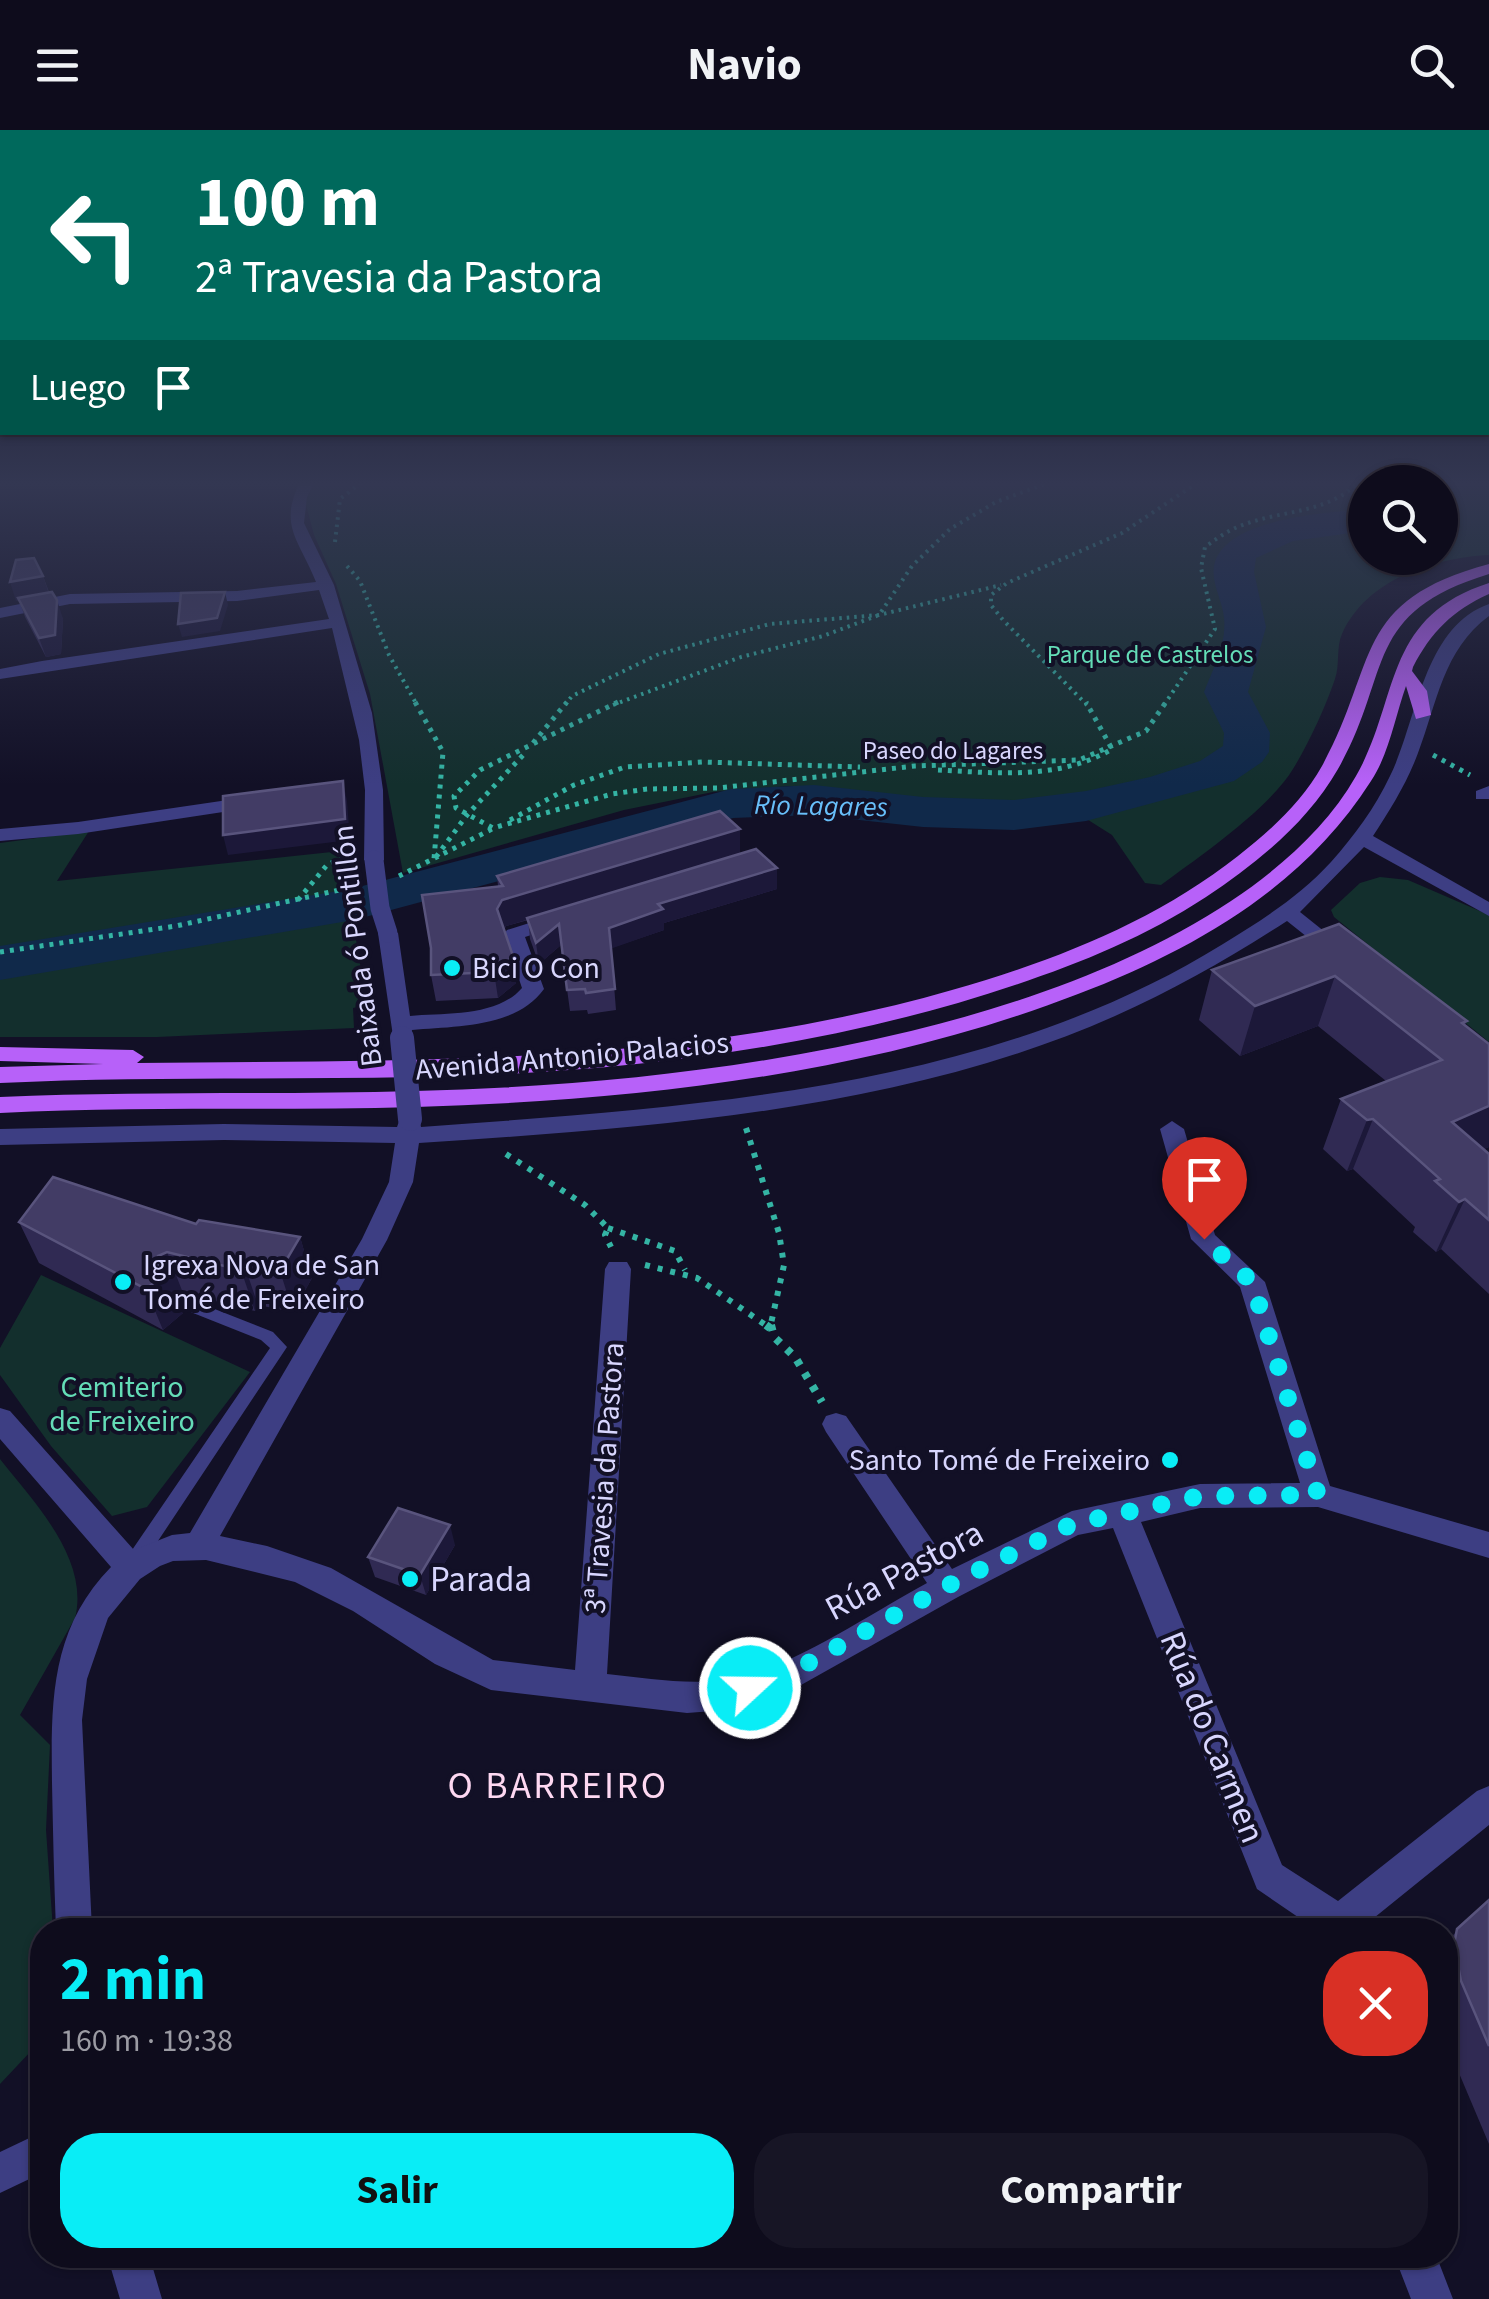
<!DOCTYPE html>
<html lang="es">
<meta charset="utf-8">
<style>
body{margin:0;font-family:"Source Sans 3",sans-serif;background:#171525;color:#f1f3f6;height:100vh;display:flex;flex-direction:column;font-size:38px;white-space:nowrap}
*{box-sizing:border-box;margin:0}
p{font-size:32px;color:#9b9ba3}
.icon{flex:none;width:55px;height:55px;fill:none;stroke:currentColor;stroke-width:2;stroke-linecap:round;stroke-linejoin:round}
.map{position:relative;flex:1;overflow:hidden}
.side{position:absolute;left:30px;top:1788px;width:1428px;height:350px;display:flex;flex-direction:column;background:#0e0c1c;border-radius:40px;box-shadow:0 2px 8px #0004,0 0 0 2px #2e2c3b}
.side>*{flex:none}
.hud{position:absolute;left:0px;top:0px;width:1490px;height:305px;box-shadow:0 2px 8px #0004,0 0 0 2px #2e2c3b;background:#00695c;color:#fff;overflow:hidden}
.fabs{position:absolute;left:1348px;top:335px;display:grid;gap:20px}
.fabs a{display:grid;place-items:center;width:110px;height:110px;border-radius:50%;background:#0e0c1c;box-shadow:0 2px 8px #0004,0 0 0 2px #2e2c3b;font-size:50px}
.pin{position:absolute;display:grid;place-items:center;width:85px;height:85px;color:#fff;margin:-102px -42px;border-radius:50% 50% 50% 0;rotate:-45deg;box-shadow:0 0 10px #0007}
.pin .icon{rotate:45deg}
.me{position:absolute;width:110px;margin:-55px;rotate:69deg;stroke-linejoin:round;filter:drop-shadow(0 0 8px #0008)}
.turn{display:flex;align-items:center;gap:35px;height:210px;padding:0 30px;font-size:45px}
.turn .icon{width:130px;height:130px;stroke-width:2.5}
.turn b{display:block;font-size:70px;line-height:85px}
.then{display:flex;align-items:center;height:95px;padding:0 30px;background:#0003;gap:20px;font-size:38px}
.round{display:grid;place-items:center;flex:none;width:105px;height:105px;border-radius:40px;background:#171525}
.head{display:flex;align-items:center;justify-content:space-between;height:170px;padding:0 30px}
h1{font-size:60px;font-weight:700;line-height:75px;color:#09edf6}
.action{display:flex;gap:20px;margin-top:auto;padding:20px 30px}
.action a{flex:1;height:115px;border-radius:40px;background:#09edf6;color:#111;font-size:40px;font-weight:700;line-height:115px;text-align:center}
.action a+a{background:#171525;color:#f1f3f6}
header{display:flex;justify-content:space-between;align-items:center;height:130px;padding:0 30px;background:#0e0c1c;font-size:45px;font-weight:700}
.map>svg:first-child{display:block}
.green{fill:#132f2d;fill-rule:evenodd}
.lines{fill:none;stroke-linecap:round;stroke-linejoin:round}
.river{fill:#10294a;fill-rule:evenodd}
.path-far3{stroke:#34b4a4;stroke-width:4;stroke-dasharray:2.5 5;stroke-linecap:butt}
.path-far2{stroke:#34b4a4;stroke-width:5;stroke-dasharray:4 6;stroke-linecap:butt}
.path-far1{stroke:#34b4a4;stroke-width:6;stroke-dasharray:5 8;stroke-linecap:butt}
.path{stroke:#34b4a4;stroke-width:8;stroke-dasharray:6 9;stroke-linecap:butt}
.service{fill:#3d3e83;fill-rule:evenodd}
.minor{fill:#3d3e83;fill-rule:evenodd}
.primary{fill:#b761f9;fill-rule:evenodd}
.minor-bridge-far1{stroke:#3d3e83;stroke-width:19}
.minor-bridge{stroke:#3d3e83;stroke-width:24}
.wall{fill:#302a53}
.shaded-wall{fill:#1c1839}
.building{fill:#423c65;stroke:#59547d;stroke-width:2.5}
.route{stroke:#09edf6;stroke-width:18;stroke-dasharray:0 32.4}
.poi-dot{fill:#09edf6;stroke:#121026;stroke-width:4}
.labels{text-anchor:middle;stroke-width:8;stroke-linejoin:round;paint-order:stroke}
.far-park-label{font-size:25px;fill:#64dcb7;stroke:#121026}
.far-street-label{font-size:25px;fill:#d8d6fe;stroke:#121026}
.far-water-label{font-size:28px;font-style:italic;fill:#68bffa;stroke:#121026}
.street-label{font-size:30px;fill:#d8d6fe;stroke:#121026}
.poi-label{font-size:30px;fill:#d8d6fe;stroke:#121026;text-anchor:start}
.park-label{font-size:30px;fill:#64dcb7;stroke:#121026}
.near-street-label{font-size:35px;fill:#d8d6fe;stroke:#121026}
.near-poi-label{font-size:35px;fill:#d8d6fe;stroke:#121026;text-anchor:start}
.near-neighbourhood-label{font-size:38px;letter-spacing:2.5px;fill:#fed8f2;stroke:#121026}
</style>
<header><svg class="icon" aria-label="menu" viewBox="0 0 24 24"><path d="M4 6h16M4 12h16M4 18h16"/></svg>Navio<svg class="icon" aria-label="search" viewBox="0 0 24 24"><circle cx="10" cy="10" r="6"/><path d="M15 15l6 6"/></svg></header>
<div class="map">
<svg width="1489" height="2169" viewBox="0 0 1489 2169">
<rect width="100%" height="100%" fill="#121026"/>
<path class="green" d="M 316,351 L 1489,351 L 1489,425 C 1433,428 1367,449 1342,504 C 1336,517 1340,535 1335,549 C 1325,578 1309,613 1293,639 C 1269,679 1199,727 1161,755 L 1145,753 L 1112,705 L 1058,671 L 931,674 L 789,656 L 713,662 L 624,680 L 403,743 L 370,564 L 336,454 L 314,405 L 305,371 ZM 1365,352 L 1440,352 L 1440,428 L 1365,428 Z
M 89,701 L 57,751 L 341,721 L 367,875 L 353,878 L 354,898 L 157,907 L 0,907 L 0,713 Z
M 1380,747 L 1408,750 L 1489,785 L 1489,912 L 1334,787 L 1331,780 L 1360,753 Z
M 41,1145 L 250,1242 L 147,1377 L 112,1386 L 51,1316 L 0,1245 L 0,1218 Z
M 0,1329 C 33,1371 90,1429 75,1488 L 20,1585 L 50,1615 L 46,1700 L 53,1800 L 42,1800 L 42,1925 L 32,1920 L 0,1954 Z"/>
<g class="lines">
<path class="river" d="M 1400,351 L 1436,351 L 1437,352 L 1401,352 Z
M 1365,379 L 1365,401 L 1293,411 L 1256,428 L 1254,442 L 1266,497 L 1248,562 L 1270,603 L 1269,622 L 1262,632 L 1234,651 L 1086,691 L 1014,700 L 923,697 L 814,685 L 733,688 L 354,790 L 0,850 L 0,816 L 351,759 L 731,659 L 814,655 L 923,667 L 1014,670 L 1086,661 L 1150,647 L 1200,631 L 1223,616 L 1224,603 L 1204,562 C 1213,539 1227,514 1224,488 C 1223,472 1211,453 1214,436 C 1223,388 1327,383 1365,379 Z"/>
<path class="path-far3" d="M 335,412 L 340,369 L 363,351
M 347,436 L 360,451 L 389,525 L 417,575
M 565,575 L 572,566 L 659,524 L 770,494 L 879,485 L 1001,455
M 613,575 L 741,527 L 823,506 L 879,485 L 912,436 L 950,399 L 996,372 L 1052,351
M 1087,575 L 1003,490 L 991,475 L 991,465 L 1007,453 L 1122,403 L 1200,351
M 1164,575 L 1215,499 L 1201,438 L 1205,417 C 1216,409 1227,401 1240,396 C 1282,379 1326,385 1360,351"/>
<path class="path-far2" d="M 415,572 L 443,622 L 434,729
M 618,572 L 480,640 L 454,666 L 456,678 L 493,698 L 612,664 L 647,659 L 718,658 L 915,636 L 1079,630 L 1146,601 L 1166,572
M 533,613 L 567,572
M 1433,625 L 1470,645
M 938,640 C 996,643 1060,650 1112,619 L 1086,572
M 510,690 L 574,655 L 625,637 L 703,632 L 860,637
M 436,727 L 467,685 L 525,623
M 399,746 L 494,698
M 298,770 L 327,735 L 347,726
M 0,822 L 176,796 L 353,757"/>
<path class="path-far1" d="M 746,998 L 779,1103 L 784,1135 L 770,1198
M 506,1024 L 585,1075 L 608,1098 L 605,1105 L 611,1117
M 608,1098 L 675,1121 L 685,1140
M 645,1135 L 697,1148 L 770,1198"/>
<path class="path" d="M 766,1195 L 770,1198
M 771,1195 L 774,1207 L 795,1227 L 822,1272"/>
<path class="service" d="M 184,1167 L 273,1202 L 287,1217 L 142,1435 L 136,1437 L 130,1435 L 127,1429 L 130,1423 L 270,1218 L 261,1210 L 178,1177 L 176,1173 L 178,1169 Z"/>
<path class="minor" d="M 301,351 L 315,351 L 307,367 L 304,393 L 334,455 L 372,583 L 383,660 L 384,730 L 374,736 L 364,730 L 365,660 L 359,610 L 332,498 L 0,549 L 0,539 L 42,531 L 329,489 L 319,460 L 237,471 L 70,474 L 0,488 L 0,478 L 70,464 L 237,461 L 316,452 C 300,411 277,395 301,351 Z
M 1489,474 L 1489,486 C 1443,520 1437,573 1418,623 C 1407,653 1390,680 1373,706 L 1489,772 L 1489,786 L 1364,717 L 1300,782 L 1345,818 L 1348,822 L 1345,826 L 1331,826 L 1287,791 C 1231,827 1176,859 1115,886 C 902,981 648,998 419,1013 L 413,1052 L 387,1110 L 220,1406 L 267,1416 L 331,1438 L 493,1530 L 575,1540 L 605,1139 L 609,1132 L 627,1132 L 631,1139 L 607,1544 C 646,1548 685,1555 724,1550 C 787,1542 869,1484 927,1453 L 826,1302 L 822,1294 L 826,1286 L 836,1283 L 846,1286 L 952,1439 L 1072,1381 L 1200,1354 L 1300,1353 L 1240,1157 L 1191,1109 L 1160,999 L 1172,991 L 1184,999 L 1215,1105 L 1265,1152 L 1330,1356 L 1489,1402 L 1489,1428 L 1318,1377 L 1200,1378 L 1141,1392 L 1282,1735 L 1338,1771 L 1477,1661 L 1489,1656 L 1489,1695 L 1359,1800 L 1317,1800 L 1257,1759 L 1113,1398 L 1078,1405 L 958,1467 L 785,1564 L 726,1580 L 687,1583 L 491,1560 L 435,1534 L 353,1481 L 295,1452 L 206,1430 L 173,1431 L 160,1436 L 140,1449 L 108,1488 L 87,1549 L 82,1590 L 92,1800 L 56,1800 C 54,1751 53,1702 52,1653 C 51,1573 50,1499 111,1437 L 0,1309 L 0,1278 L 10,1281 L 134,1420 L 172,1405 L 190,1403 L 362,1109 L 389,1052 L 395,1013 L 224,1010 L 0,1015 L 0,999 L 224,994 L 397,997 L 402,983 L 418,983 L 421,997 C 691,977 986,961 1223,814 C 1262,790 1300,766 1331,732 C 1354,706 1375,678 1390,646 C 1417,592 1423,497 1489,474 Z
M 1489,656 L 1489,669 L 1476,669 L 1476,661 Z
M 255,666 L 262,668 L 262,676 L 78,704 L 0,711 L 0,699 L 78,692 Z
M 561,783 L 571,789 L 568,793 L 525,807 L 544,859 C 516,898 456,896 412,900 L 410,913 L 394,913 L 378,803 L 381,799 L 388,797 L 398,803 L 410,886 C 445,883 497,887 522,858 L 504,804 L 507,800 Z
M 42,2002 L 42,2043 L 0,2063 L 0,2022 Z
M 107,2125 L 149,2125 L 162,2169 L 120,2169 Z
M 1394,2125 L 1436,2125 L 1453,2169 L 1411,2169 Z"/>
<path class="primary" d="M 1489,434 L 1489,444 C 1361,483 1393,543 1338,639 C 1307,693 1257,733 1206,767 C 1130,817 1044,847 958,873 C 781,924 598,944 414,947 C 276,950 138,946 0,953 L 0,937 L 103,934 L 0,931 L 0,917 L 133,920 L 144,927 L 137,933 C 412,930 685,937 952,860 C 1054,831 1154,792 1238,726 C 1270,701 1302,672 1322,636 C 1379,533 1351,471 1489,434 Z
M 1489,453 L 1489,464 C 1453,480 1431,502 1413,537 L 1412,541 L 1427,561 L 1431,585 L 1416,589 L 1406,556 C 1395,587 1389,624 1371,651 C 1304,757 1193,820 1078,864 C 868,945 639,970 416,977 C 277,981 139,976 0,983 L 0,967 C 138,961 277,965 415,961 C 582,957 748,940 911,901 C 1022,874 1135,834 1231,771 C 1279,739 1327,697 1356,646 C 1400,570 1382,487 1489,453 Z"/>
<path class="minor-bridge-far1" d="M 374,730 L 380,778 L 388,803"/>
<path class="minor-bridge" d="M 402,908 L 410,989"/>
</g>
<path class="wall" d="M 43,446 L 49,462 L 63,489 L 61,524 L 46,527 L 25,487 L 19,470 L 16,471 Z
M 740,699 L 740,724 L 777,738 L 777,759 L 664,793 L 664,800 L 611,818 L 616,880 L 588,884 L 587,880 L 570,881 L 561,815 L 539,834 L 530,809 L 528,790 L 506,796 L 504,800 L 513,826 L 516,853 L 498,868 L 436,871 L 431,845 L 498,756 L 497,746 Z
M 1339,794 L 1467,891 L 1465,895 L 1489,914 L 1489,1017 L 1484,1019 L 1489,1024 L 1489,1164 L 1441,1119 L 1436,1122 L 1413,1102 L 1415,1097 L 1353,1039 L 1347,1041 L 1323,1019 L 1341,969 L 1386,951 L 1318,896 L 1240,926 L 1199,890 L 1212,840 Z
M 19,1092 L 196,1094 L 300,1107 L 312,1148 L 293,1182 L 258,1175 L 255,1181 L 183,1163 L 176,1167 L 183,1183 L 163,1200 L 39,1133 Z
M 455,1415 L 426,1465 L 375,1447 L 368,1427 Z
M 1489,1770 L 1489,2014 L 1445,1910 L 1445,1813 Z"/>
<path class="shaded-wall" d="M 43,446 L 49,464 L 16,471 L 10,452 Z
M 225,462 L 228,475 L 220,501 L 182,507 L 178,494 Z
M 57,470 L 63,489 L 61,524 L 46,527 L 39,508 Z
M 343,651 L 347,671 L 350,710 L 228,725 L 223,705 Z
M 740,699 L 740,725 L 506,796 L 500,805 L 497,779 L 502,770 Z
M 777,738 L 777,759 L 664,793 L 664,800 L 610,819 L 609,798 L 658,774 Z
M 559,794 L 561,815 L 539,834 L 536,813 Z
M 513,826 L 516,853 L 498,868 L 494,842 Z
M 1335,846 L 1318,896 L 1240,926 L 1255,876 Z
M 1489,976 L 1489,1017 L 1430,1042 L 1452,992 Z
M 1373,989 L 1353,1039 L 1347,1041 L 1367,990 Z
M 1465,1069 L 1441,1119 L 1436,1122 L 1459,1072 Z
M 300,1107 L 312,1148 L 293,1182 L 280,1141 Z
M 167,1122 L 183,1163 L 176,1167 L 183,1183 L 163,1200 L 146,1159 L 158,1126 Z
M 244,1134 L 258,1175 L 255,1181 L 241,1140 Z
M 450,1395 L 455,1415 L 426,1465 L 420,1445 Z"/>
<path class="building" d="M 34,428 L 43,446 L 10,452 L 16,430 Z
M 52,462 L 57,470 L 55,505 L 39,508 L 18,468 Z
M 225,462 L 217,488 L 178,494 L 181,463 Z
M 343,651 L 345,689 L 223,705 L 223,666 Z
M 720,681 L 740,699 L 502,770 L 497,779 L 513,826 L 494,842 L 431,845 L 431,818 L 422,765 L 503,756 L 497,746 Z
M 756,719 L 777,738 L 658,774 L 663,779 L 609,798 L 615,859 L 586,863 L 585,859 L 567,860 L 559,794 L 536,813 L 527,788 Z
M 1339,794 L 1467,891 L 1462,893 L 1489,914 L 1489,976 L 1452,992 L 1489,1024 L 1489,1090 L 1465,1069 L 1459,1072 L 1435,1051 L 1440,1049 L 1373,989 L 1367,990 L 1341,969 L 1442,930 L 1335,846 L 1255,876 L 1212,840 Z
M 53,1047 L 196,1094 L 199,1090 L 300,1107 L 280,1141 L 244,1134 L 241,1140 L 167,1122 L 158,1126 L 156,1134 L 167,1142 L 146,1159 L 19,1092 Z
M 398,1378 L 450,1395 L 420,1445 L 368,1427 Z
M 1489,1770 L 1489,1916 L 1461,1851 L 1454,1815 L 1457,1799 Z"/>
<linearGradient id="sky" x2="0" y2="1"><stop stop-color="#0a0915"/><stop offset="0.54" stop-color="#333752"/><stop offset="1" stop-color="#333752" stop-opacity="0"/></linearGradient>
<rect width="1489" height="655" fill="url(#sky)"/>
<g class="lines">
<path class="route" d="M 750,1558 L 774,1552 L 947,1456 L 1072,1394 L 1200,1366 L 1318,1365 L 1252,1152 L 1204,1109"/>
</g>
<g class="poi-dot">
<circle cx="452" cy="838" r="10"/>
<circle cx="123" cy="1152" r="10"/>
<circle cx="1170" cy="1330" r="10"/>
<circle cx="410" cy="1449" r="10"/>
</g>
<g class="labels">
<g class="far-park-label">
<text x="1150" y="533">Parque de Castrelos</text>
</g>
<g class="far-street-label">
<text x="953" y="629">Paseo do Lagares</text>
</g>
<g class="far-water-label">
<text transform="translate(821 675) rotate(1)" y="10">Río Lagares</text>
</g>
<g class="street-label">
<text transform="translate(357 816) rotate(-97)" y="10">Baixada ó Pontillón</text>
<text transform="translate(572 926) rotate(-5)" y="10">Avenida Antonio Palacios</text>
<text transform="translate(604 1348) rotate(-86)" y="10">3ª Travesia da Pastora</text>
</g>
<g class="poi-label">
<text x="472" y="848">Bici O Con</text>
<text x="143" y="1145">Igrexa Nova de San<tspan x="143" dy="34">Tomé de Freixeiro</tspan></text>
<text x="1150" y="1340" text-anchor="end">Santo Tomé de Freixeiro</text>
</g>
<g class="park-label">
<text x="122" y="1267">Cemiterio<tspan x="122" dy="34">de Freixeiro</tspan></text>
</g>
<g class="near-street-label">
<text transform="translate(904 1440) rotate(-28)" y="12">Rúa Pastora</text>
<text transform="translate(1213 1607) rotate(68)" y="12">Rúa do Carmen</text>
</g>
<g class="near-poi-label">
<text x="430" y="1461">Parada</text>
</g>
<g class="near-neighbourhood-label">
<text x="558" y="1668">O BARREIRO</text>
</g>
</g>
</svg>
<div class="fabs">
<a><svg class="icon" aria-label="search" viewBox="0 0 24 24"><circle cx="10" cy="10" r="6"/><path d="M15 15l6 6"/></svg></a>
</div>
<div class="pin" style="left:1204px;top:1109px;background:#d93025"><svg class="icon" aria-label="arrive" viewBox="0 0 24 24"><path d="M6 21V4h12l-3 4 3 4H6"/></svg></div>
<svg class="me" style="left:750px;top:1558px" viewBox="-20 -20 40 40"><circle r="17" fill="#09edf6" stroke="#fff" stroke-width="3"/><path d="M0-11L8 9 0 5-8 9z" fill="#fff"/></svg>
<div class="hud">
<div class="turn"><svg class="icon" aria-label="left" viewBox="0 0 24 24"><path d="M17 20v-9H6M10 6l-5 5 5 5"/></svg><div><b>100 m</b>2ª Travesia da Pastora</div></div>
<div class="then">Luego<svg class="icon" aria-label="arrive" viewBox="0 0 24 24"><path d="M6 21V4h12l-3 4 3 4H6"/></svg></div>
</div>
<section class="side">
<div class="head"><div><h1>2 min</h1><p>160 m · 19:38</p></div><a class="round" style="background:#d93025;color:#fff"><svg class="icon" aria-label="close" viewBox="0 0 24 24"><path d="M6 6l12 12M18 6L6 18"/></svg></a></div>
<div class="action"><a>Salir</a><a>Compartir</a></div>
</section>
</div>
